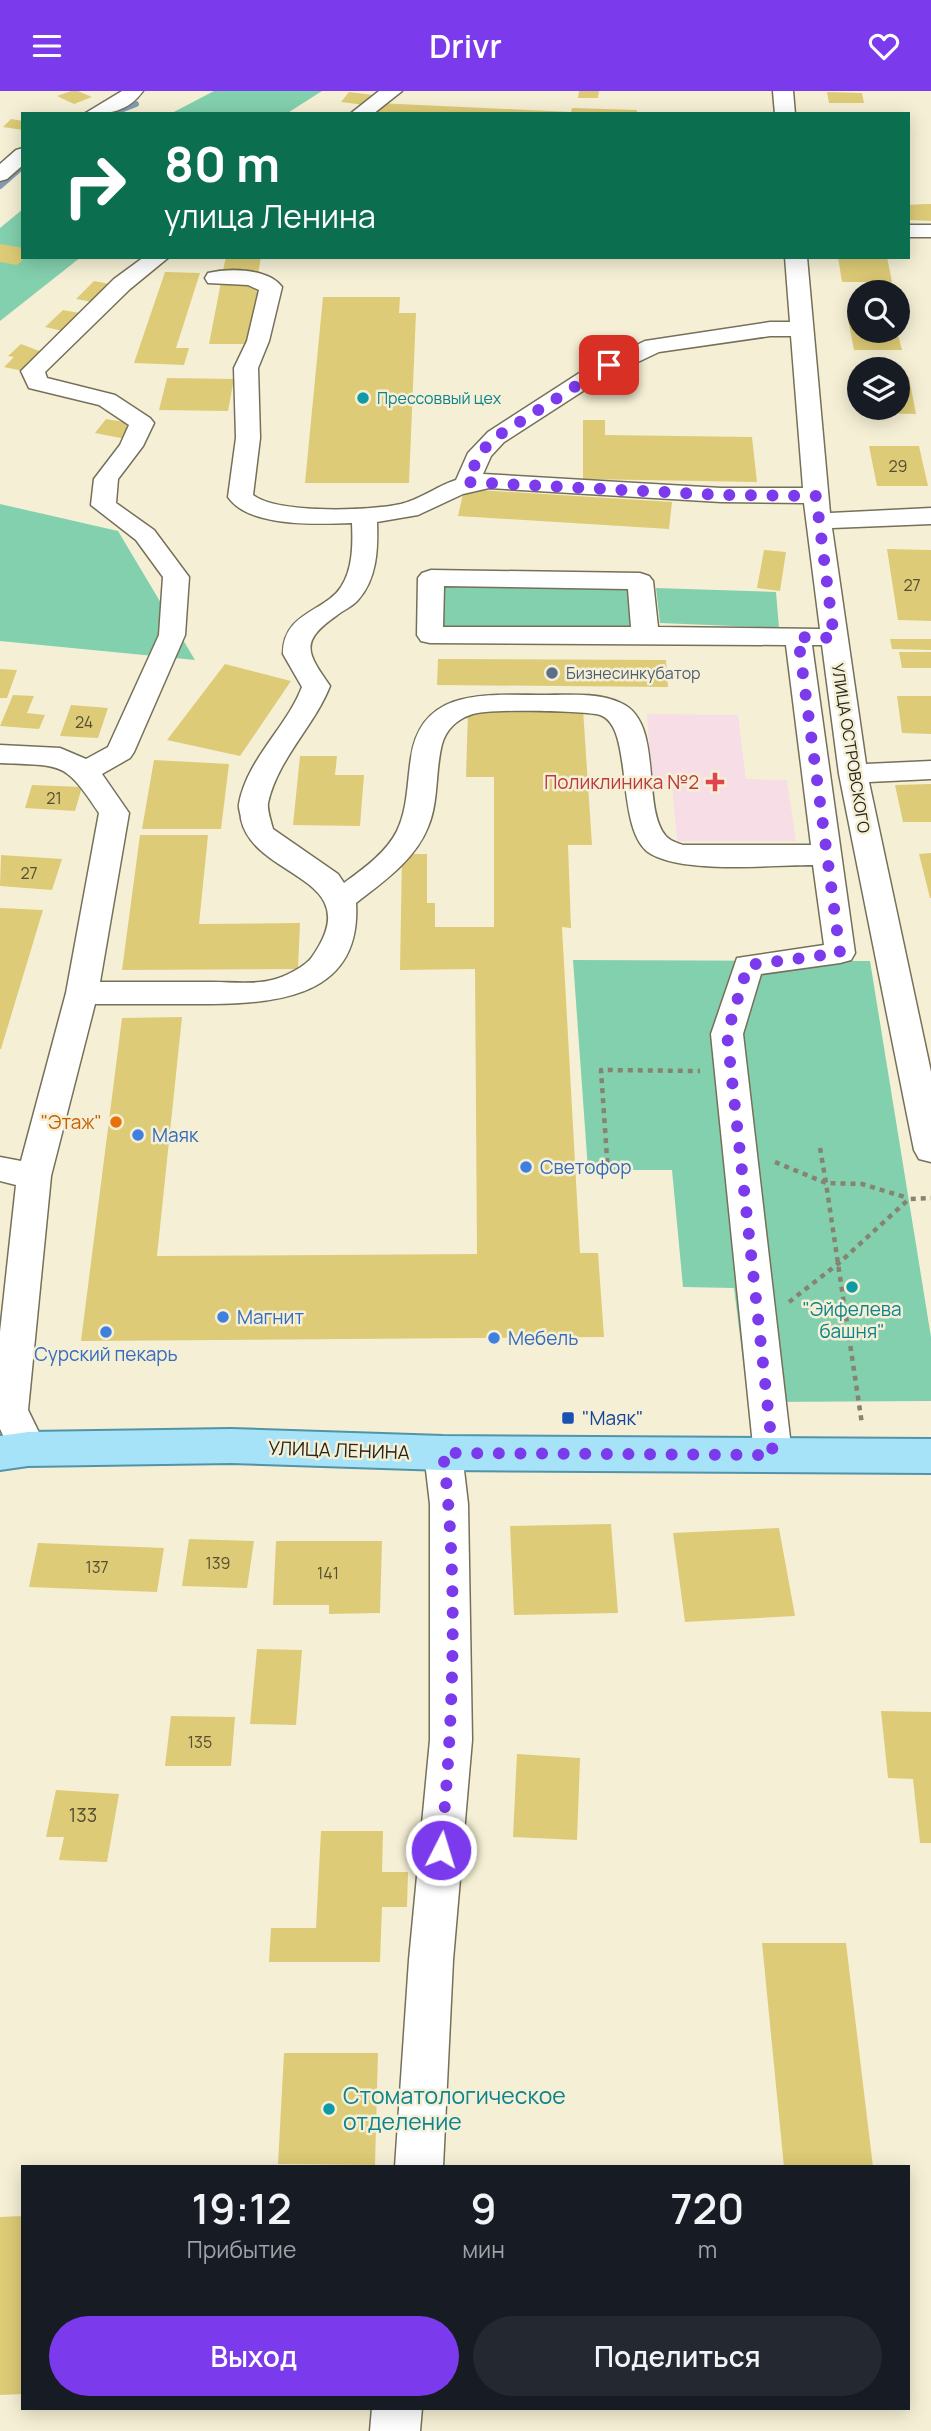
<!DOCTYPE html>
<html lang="ru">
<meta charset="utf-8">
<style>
body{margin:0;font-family:Manrope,sans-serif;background:#242831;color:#f1f3f6;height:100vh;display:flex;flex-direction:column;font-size:26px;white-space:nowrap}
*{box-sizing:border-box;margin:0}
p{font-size:23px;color:#9ea1a6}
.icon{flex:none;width:38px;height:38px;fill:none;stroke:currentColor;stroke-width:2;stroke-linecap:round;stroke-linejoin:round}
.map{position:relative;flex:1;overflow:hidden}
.details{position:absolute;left:21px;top:2074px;width:889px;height:245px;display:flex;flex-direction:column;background:#171b24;border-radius:0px;box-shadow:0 4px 18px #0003}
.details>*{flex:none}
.hud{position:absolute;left:21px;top:21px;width:889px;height:147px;border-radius:0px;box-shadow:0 4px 18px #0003;background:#0b6e4f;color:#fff;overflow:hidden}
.controls{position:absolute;left:847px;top:189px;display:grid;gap:14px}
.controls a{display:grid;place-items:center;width:63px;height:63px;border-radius:50%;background:#171b24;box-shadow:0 4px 18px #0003;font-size:35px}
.pin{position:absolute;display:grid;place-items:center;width:60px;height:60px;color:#fff;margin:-30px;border-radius:14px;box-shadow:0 4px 10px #0006}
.me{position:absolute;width:77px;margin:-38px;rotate:5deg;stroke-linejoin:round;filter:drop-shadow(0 0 5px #0008)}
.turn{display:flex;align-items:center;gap:24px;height:147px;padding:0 28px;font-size:32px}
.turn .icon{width:91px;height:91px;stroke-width:2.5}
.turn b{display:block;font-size:49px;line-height:60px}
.eta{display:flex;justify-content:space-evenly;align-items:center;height:119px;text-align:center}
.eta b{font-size:42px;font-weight:600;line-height:49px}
.button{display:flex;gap:14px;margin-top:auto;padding:14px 28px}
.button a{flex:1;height:80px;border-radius:42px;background:#7c3aed;color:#fff;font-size:28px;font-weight:600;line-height:80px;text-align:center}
.button a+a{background:#242831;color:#f1f3f6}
header{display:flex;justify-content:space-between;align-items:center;height:91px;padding:0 28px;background:#7c3aed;color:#fff;font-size:32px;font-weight:600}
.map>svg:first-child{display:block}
.medical{fill:#f7dde6}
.green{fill:#83d0ae}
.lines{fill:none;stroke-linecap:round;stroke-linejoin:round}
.stream{stroke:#839bb2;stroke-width:6}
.building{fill:#decb77}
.minor-casing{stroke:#757059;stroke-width:3}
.major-casing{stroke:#5393a7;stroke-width:4}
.path{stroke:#878371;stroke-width:4.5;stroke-dasharray:5 5;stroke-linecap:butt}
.minor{fill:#fff;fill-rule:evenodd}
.major{fill:#a6e2f8;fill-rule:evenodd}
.route{stroke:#7c3aed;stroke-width:12;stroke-dasharray:0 21.6}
.culture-dot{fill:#0f9aa8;stroke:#f5f0d5;stroke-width:2.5}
.service-dot{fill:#5c6f8a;stroke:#f5f0d5;stroke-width:2.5}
.health-dot{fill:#e0444e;stroke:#f5f0d5;stroke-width:2.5}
.food-dot{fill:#e8710a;stroke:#f5f0d5;stroke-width:2.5}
.shop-dot{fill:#3f7fe0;stroke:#f5f0d5;stroke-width:2.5}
.transit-dot{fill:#1a4fb4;stroke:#f5f0d5;stroke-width:2.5}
.labels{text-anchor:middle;stroke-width:5;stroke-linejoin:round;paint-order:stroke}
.far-culture-label{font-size:16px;fill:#0d838f;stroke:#f5f0d5;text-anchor:start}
.number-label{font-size:16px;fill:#554e32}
.far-service-label{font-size:16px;fill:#4e5e75;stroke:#f5f0d5;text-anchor:start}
.far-street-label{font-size:16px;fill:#27251b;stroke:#f5f0d5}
.health-label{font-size:19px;fill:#be3a42;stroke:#f5f0d5;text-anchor:end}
.food-label{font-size:19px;fill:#c56008;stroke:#f5f0d5;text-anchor:end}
.shop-label{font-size:19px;fill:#366cbe;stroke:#f5f0d5;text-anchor:start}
.culture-label{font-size:19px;fill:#0d838f;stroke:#f5f0d5}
.transit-label{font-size:19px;fill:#164399;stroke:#f5f0d5;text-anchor:start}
.street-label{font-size:19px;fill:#27251b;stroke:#f5f0d5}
.near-number-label{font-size:19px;fill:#554e32}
.near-culture-label{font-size:23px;fill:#0d838f;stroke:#f5f0d5;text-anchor:start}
</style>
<header><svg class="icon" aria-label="menu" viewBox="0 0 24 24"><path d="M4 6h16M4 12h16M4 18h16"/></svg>Drivr<svg class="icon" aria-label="heart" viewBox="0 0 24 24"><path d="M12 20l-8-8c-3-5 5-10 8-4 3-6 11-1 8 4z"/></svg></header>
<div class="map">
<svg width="931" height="2340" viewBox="0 0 931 2340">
<rect width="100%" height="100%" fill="#f5f0d5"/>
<path class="medical" d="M 647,623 L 738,624 L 746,688 L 787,689 L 796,750 L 677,750 L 672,695 L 652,695 Z"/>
<path class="green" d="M 214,0 L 322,0 L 286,23 L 170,23 Z
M 23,118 L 23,166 L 81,166 L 0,230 L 0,137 Z
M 0,413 L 118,440 L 195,569 L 0,550 Z
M 444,495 L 629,496 L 632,537 L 444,539 Z
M 656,497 L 776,501 L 779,537 L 660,532 Z
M 573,869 L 870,870 L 931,1246 L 931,1310 L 748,1311 L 734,1197 L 683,1196 L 672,1079 L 588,1079 Z"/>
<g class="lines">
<path class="stream" d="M 110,23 L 136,13
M 0,95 L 23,75"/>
</g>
<path class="building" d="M 71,0 L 78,0 L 92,6 L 74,13 L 57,5 Z
M 579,0 L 599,0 L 598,7 L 578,7 Z
M 349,1 L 373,4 L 365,14 L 341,11 Z
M 827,1 L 862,2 L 864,12 L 829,12 Z
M 378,12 L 571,21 L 572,17 L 637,19 L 637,23 L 375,23 Z
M 11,28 L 23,30 L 23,39 L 3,36 Z
M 925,113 L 931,113 L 931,130 L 910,129 L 908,114 Z
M 0,153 L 23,157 L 23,166 L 26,166 L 17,174 L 0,171 Z
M 226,166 L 261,166 L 258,183 L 222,183 Z
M 838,166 L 887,166 L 892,191 L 842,191 Z
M 165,181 L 200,182 L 176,257 L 189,257 L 184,274 L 134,272 Z
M 94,190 L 115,194 L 98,212 L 76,208 Z
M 221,191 L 259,191 L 249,253 L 209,253 Z
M 323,206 L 400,206 L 399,222 L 416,222 L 409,392 L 305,392 Z
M 63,219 L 85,223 L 67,241 L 45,236 Z
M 847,223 L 859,223 L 859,240 L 897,240 L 902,259 L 854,259 Z
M 21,253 L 42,261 L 23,280 L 4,276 L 14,266 L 8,265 Z
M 898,286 L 909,286 L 916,323 L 863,322 L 862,317 L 898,317 Z
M 167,287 L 234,288 L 228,320 L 159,319 Z
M 106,328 L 137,333 L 126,348 L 95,342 Z
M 583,329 L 605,329 L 605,344 L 752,346 L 757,391 L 583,388 Z
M 869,355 L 919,355 L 928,395 L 877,395 Z
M 464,398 L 672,411 L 669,438 L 458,425 Z
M 887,458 L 931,459 L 931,530 L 898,529 Z
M 764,459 L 786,461 L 780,500 L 757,497 Z
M 890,548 L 931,548 L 931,559 L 892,558 Z
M 899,561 L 931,561 L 931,577 L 902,577 Z
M 438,568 L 666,569 L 668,596 L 437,594 Z
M 225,573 L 291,590 L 240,665 L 167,649 Z
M 0,578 L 17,579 L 7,607 L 0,607 Z
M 13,604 L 34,605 L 27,622 L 45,624 L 39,638 L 0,635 Z
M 897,605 L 931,605 L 931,643 L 902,642 Z
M 71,614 L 108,617 L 98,647 L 60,645 Z
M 583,618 L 592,754 L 568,754 L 571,837 L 562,836 L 580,1162 L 598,1162 L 604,1246 L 81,1250 L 122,927 L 182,926 L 157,1165 L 477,1163 L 475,878 L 400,879 L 402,763 L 427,763 L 427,812 L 435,812 L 435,836 L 494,836 L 494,686 L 466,686 L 468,619 Z
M 300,665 L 337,665 L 335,684 L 364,684 L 360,735 L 293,734 Z
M 154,669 L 229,673 L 221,738 L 142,738 Z
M 931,693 L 931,731 L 903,731 L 895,694 Z
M 32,694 L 82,696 L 75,720 L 25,717 Z
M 140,744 L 208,744 L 199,833 L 300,832 L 298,878 L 122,879 Z
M 931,762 L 931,807 L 930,807 L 919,763 Z
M 1,764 L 62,768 L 52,799 L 0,795 Z
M 0,817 L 43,819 L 1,958 L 0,958 Z
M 611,1433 L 618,1522 L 514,1524 L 510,1435 Z
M 779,1437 L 795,1525 L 685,1531 L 673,1442 Z
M 189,1448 L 254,1450 L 247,1497 L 182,1495 Z
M 276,1450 L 382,1450 L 380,1522 L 329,1523 L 329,1514 L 273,1514 Z
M 38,1452 L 164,1457 L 157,1501 L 29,1496 Z
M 257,1558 L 302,1559 L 296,1634 L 250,1633 Z
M 881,1620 L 931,1621 L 931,1752 L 920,1752 L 913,1688 L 888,1687 Z
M 171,1625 L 235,1626 L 231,1675 L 165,1675 Z
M 517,1663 L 580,1667 L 577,1749 L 513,1746 Z
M 56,1699 L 119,1703 L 107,1771 L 59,1769 L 64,1746 L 46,1746 Z
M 321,1740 L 383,1740 L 382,1781 L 408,1781 L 407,1816 L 382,1816 L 380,1871 L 269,1871 L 271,1837 L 316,1837 Z
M 762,1852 L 846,1852 L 873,2076 L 784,2076 Z
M 284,1962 L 378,1962 L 375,2074 L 278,2073 Z
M 23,2125 L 23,2303 L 0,2304 L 0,2126 Z"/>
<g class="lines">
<g class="minor-casing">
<path id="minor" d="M 122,0 L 143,0 C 128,21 109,23 84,23 Z
M 379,0 L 402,0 L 373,23 L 350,23 Z
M 773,0 L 793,0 L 795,23 L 775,23 Z
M 23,57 L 23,74 L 7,88 L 0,90 L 0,73 L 16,59 Z
M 908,134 L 931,134 L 931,146 L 908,146 Z
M 144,166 L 169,166 L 130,198 L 45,281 L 47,287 L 115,304 L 150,327 L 154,332 L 143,355 L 118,388 L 116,412 L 154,439 L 189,486 L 185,544 L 134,661 L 130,667 L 102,683 L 129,722 L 100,891 C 137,891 174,891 212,891 C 232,891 256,894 276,888 C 286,885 306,875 312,866 C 370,784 254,789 241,728 C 241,723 238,717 239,713 C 247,668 287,636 302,596 L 283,563 C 283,521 325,521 341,496 C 353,478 353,453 352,432 C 318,433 249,437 228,406 L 236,347 L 234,277 L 247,250 L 259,199 L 248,194 L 208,192 L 205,187 L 208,182 C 229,177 268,177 282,196 L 269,250 L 258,277 L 260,347 L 253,404 C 278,423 370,420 401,413 C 421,408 437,395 456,389 L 468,362 L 488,341 L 584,279 L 645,250 L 770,231 L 790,231 L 785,166 L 807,166 L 830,422 L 931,417 L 931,433 L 832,437 L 866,673 L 931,670 L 931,688 L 869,691 L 931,981 L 931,1071 L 919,1068 L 914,1059 L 839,683 L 822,554 L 812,554 L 855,862 L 851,869 L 840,872 L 761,883 L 743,943 L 792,1364 L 786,1375 L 773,1379 L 760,1375 L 754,1364 L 711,943 L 737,867 L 824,854 L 813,774 C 772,774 686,783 651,763 C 612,740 637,628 596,623 C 574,620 488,617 470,624 C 456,629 446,639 442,653 C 435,680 439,710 428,736 C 415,769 383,791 356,812 C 362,913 264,913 191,913 C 159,913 127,913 95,913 L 51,1085 L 28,1319 L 47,1358 L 41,1369 L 28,1373 L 15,1369 L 0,1338 L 0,1241 L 16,1094 L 0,1090 L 0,1066 L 21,1070 L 66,902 L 99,722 C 64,669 62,675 0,672 L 0,654 L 60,657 L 86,668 L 108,656 L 159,544 L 163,486 L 136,449 L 91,414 L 94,388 L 120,354 L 129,334 L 99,314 L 29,297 L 21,280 L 114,188 ZM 770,245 L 791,245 L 803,397 L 721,397 L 483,383 L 491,365 L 504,351 L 600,289 L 659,261 ZM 489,397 L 721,411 L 804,412 L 820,538 L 658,536 L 653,490 L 649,485 L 640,482 L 431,479 L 422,482 L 418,487 L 417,544 L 421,550 L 430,552 L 786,554 L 811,754 L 683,754 C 678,752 669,750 665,744 C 641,714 664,631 621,612 C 598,601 567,604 542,604 C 487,604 421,596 411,667 C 407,692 408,717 397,740 C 386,762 363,778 344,792 L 338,783 L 273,738 C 271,730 267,719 268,712 C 278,667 314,636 330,595 C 307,562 299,551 336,525 C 343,519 352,516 358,509 C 377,488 378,458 377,431 L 418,424 L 463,403 ZM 444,495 L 628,498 L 631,536 L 443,536 Z
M 443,1347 L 456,1351 L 462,1362 L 468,1413 L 472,1649 L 453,1869 L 443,2076 L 395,2076 L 409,1869 L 430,1649 L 430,1413 L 424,1362 L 430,1351 Z
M 372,2317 L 422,2317 L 420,2340 L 370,2340 Z"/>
</g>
<g class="major-casing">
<path id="major" d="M 231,1338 L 443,1345 L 931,1348 L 931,1382 L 443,1379 L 231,1372 L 28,1375 L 0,1379 L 0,1345 L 28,1341 Z"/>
</g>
<path class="path" d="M 820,1057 L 826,1092 L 862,1093 L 908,1107
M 775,1071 L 826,1092 L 862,1333
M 608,1082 L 601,979 L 700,980
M 789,1211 L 839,1172 L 909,1108 L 931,1107"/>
<use href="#minor" class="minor"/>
<use href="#major" class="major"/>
</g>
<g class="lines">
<path class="route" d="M 441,1759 C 453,1632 459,1490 443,1362 L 773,1364 L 727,943 L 748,874 L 840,862 L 798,546 L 834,547 L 816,405 L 721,404 L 467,391 L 480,362 L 496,346 L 609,274"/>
</g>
<g class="culture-dot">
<circle cx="363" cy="307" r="7"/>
<circle cx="852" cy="1196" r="7"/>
<circle cx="329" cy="2018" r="7"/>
</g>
<circle class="service-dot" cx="552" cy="582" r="7"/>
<path class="health-dot" d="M711.5 680.5h7v7h7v7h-7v7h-7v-7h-7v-7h7z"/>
<circle class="food-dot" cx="116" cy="1031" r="7"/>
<g class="shop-dot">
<circle cx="138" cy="1044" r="7"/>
<circle cx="526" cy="1076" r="7"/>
<circle cx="223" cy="1226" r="7"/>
<circle cx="106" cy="1241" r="7"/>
<circle cx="494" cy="1247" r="7"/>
</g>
<rect class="transit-dot" x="561" y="1320" width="14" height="14" rx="3.5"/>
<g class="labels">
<g class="far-culture-label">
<text x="377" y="313">Прессоввый цех</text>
</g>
<g class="number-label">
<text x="898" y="381">29</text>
<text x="912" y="500">27</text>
<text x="84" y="637">24</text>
<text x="54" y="713">21</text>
<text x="29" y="788">27</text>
<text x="218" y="1478">139</text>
<text x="97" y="1482">137</text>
<text x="328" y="1488">141</text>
<text x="200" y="1657">135</text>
</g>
<g class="far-service-label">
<text x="566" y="588">Бизнесинкубатор</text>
</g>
<g class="far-street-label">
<text transform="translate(851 657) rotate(81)" y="6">УЛИЦА ОСТРОВСКОГО</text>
</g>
<g class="health-label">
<text x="699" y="698">Поликлиника №2</text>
</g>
<g class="food-label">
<text x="102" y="1038">"Этаж"</text>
</g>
<g class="shop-label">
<text x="152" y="1051">Maяк</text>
<text x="540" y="1083">Светофор</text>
<text x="237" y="1233">Магнит</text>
<text x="508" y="1254">Мебель</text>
<text x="106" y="1270" text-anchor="middle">Сурский пекарь</text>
</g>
<g class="culture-label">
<text x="852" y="1225">"Эйфелева<tspan x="852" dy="22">башня"</tspan></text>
</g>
<g class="transit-label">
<text x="582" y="1334">"Маяк"</text>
</g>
<g class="street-label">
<text transform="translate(339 1359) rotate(2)" y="7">УЛИЦА ЛЕНИНА</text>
</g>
<g class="near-number-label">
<text x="83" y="1731">133</text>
</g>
<g class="near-culture-label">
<text x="343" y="2013">Стоматологическое<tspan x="343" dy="26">отделение</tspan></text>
</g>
</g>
</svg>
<div class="controls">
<a><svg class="icon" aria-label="search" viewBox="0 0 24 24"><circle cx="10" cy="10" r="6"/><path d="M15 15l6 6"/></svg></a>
<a><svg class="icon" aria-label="layers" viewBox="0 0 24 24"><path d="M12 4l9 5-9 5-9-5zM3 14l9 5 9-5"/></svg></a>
</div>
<div class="pin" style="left:609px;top:274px;background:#d93025"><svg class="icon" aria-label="arrive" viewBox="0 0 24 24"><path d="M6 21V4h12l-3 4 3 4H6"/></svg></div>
<svg class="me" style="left:441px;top:1759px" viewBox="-20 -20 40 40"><circle r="17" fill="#7c3aed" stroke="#fff" stroke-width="3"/><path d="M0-11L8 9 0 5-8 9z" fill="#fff"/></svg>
<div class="hud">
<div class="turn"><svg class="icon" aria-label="right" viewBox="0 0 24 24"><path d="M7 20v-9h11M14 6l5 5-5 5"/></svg><div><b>80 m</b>улица Ленина</div></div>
</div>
<section class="details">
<div class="eta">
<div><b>19:12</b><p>Прибытие</p></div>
<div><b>9</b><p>мин</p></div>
<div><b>720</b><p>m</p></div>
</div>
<div class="button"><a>Выход</a><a>Поделиться</a></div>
</section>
</div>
